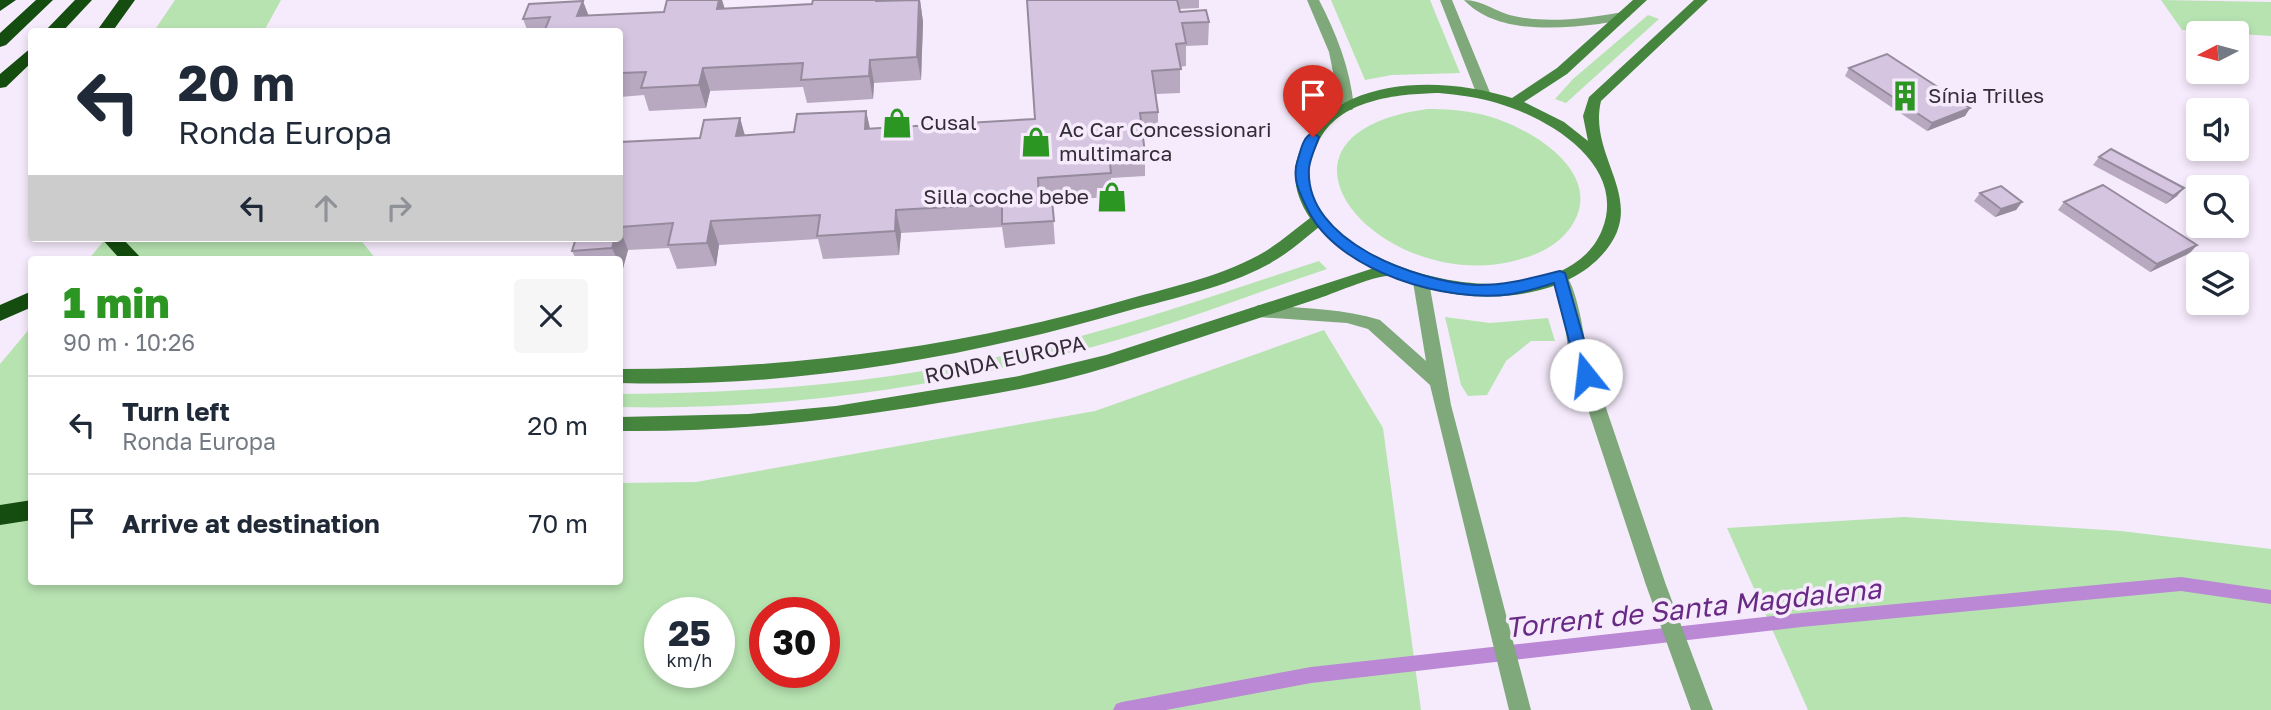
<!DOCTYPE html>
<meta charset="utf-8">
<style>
body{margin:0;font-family:"Golos Text",sans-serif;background:#f6f6f7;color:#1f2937;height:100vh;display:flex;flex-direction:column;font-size:26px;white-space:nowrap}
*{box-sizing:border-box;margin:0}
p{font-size:23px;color:#747a83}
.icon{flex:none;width:38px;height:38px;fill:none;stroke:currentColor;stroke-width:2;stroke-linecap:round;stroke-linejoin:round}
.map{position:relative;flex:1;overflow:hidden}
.drawer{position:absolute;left:28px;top:256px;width:595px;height:329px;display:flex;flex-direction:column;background:#fff;border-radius:7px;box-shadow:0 4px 10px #0003}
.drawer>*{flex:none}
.guide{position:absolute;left:28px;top:28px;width:595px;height:214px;border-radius:7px;box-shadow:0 4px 10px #0003;background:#fff;color:#1f2937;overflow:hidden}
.needle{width:46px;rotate:264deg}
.tools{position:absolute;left:2186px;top:21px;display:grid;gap:14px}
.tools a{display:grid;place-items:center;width:63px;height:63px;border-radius:7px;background:#fff;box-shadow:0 4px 10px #0003;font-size:35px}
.speed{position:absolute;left:644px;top:597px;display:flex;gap:14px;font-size:35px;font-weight:700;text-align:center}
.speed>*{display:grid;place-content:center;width:91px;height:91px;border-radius:50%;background:#fff;box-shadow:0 4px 10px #0003;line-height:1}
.speed small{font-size:18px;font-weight:400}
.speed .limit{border:10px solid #d22;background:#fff;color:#111}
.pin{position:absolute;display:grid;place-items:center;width:60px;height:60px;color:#fff;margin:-72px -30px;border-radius:50% 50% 50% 0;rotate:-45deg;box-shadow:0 0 7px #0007}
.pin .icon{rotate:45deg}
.me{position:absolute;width:77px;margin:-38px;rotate:344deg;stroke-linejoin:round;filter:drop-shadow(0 0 5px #0008)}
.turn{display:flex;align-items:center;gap:24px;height:147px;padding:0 35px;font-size:32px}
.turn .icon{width:91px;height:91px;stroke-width:2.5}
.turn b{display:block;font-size:49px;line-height:60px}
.lanes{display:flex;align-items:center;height:66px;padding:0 35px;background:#0003;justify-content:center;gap:35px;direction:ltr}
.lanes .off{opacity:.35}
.round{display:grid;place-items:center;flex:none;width:74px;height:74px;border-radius:7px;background:#f6f6f7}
.headline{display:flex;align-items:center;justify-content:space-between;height:119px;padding:0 35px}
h1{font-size:42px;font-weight:800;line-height:52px;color:#2b9722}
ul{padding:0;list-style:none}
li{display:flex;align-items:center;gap:21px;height:98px;padding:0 35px;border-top:2px solid #e0e1e3}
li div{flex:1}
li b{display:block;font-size:26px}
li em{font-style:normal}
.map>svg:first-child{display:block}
.green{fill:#b7e3b1;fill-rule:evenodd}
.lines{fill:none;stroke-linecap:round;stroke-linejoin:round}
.stream{fill:#ba88d4;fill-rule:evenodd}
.street{fill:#7fa97a;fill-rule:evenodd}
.secondary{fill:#45853e;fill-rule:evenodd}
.highway{fill:#144d0f;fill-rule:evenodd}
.wall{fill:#b8a9c1}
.shaded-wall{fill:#968a9d}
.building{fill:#d6c5e0;stroke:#968a9d;stroke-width:2}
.route{fill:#1a73e8;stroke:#114b97;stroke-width:2}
.labels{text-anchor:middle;stroke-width:7;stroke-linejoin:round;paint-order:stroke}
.poi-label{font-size:21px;fill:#342d37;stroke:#f6ebfc;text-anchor:start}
.street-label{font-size:21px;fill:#342d37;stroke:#f6ebfc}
.near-water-label{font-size:28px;font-style:italic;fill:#682a84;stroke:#f6ebfc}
</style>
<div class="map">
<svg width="2271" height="710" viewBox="0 0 2271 710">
<rect width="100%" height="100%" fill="#f6ebfc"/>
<path class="green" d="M 175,0 L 281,0 L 264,31 L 154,31 Z
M 1331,0 L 1430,0 L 1460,73 L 1392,75 L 1365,80 Z
M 2161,0 L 2271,2 L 2271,36 L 2182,30 Z
M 1648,15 L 1659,19 L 1566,103 L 1555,99 L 1573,79 Z
M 1427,109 C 1445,109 1462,110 1480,114 C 1522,123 1604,168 1574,222 C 1561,245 1538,255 1514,261 C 1380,294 1241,135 1427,109 Z
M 106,238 L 359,238 L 376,259 L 89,259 Z
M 1319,261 L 1327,269 C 1250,295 1174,325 1096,346 C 942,387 779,411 620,407 L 620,394 C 759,393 899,382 1035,348 C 1131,325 1225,292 1319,261 Z
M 1445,317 L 1490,323 L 1548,318 L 1555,341 L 1531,341 L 1506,361 L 1487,395 L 1468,396 L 1461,385 Z
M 31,327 L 32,581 L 620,581 L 620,483 L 696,482 L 1095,411 L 1324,330 L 1383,428 L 1421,710 L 0,710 L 0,364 ZM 660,612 L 719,612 L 719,672 L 660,672 ZM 765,612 L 824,612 L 824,672 L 765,672 Z
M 1904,517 L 2121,531 L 2271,549 L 2271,710 L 1808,710 L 1727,528 Z"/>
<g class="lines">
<path class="stream" d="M 2181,577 L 2271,590 L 2271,604 L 2181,591 L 1801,627 L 1311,683 L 1166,710 L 1113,710 L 1116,704 L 1122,702 L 1311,667 L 1801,613 Z"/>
<path class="street" d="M 1307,0 L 1319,0 C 1337,35 1350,68 1354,107 L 1352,110 L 1342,110 L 1340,107 L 1329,52 Z
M 1440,0 L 1452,0 L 1491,95 L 1489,98 L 1479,98 L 1477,95 Z
M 1464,0 C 1483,0 1495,12 1514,16 C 1550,24 1587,18 1623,12 L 1630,16 C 1622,22 1609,22 1599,24 C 1556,29 1496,34 1464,0 Z
M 1560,270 C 1575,275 1584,333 1586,349 L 1666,585 L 1713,710 L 1691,710 L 1646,585 L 1568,349 L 1565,324 L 1552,276 Z
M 1421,276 L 1429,282 L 1451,405 L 1531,710 L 1509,710 L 1430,385 L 1368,329 L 1347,323 L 1258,317 L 1250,311 L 1258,305 C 1299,308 1340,308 1380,320 L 1426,361 L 1413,282 Z"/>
<path class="secondary" d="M 1633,0 L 1647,0 L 1567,74 L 1524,102 L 1564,122 L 1588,141 L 1583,116 L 1589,97 L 1694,0 L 1708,0 L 1601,101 C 1587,159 1653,202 1600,257 C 1562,297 1490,303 1438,291 C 1426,288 1398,275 1388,276 C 1370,277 1333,294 1314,300 C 1247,322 1179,345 1112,366 C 1055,384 996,394 938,403 C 832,421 727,432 620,431 L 620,417 L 749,414 L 836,406 L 1019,376 L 1106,355 L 1374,268 L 1354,257 L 1319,227 C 1302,241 1286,255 1267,265 C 1224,288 1174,298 1127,311 C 962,359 791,388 620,383 L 620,369 C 789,369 955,348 1118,302 C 1165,288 1215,279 1259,255 C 1277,245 1293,231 1310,218 C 1295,196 1290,172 1301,148 C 1336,74 1444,76 1512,98 L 1557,68 ZM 1439,93 C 1458,95 1478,97 1497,103 C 1549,118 1628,165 1602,230 C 1559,337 1290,269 1309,163 C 1311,156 1315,149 1318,143 C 1338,99 1397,94 1439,93 Z"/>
<path class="highway" d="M 0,0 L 16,0 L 0,11 Z
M 36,0 L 53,0 L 6,45 L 0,47 L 0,33 Z
M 75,0 L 92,0 L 62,32 L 44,32 Z
M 119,0 L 135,0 L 112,32 L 96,32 Z
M 32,47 L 32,62 L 6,87 L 0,88 L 0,74 Z
M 101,238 L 122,238 L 142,259 L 120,259 Z
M 32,291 L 32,307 L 0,321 L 0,305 Z
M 32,500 L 32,520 L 0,525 L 0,505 Z"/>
</g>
<path class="wall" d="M 667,0 L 722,0 L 725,9 L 920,0 L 923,22 L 921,80 L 874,83 L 873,99 L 807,103 L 803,87 L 710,91 L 706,108 L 649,111 L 644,95 L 620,97 L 620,32 L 528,32 L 523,19 L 664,12 Z
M 1027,0 L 1199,0 L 1199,8 L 1179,9 L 1180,12 L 1209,22 L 1208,45 L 1186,46 L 1186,66 L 1180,67 L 1180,93 L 1156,94 L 1158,112 L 1158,136 L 1143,136 L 1145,153 L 1145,176 L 1111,178 L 1112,197 L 1040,201 L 1052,200 L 1055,244 L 1005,248 L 1002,227 L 901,233 L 899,255 L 823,259 L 818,239 L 719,245 L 716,266 L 677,269 L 669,248 L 628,250 L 622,272 L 620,272 L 620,259 L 576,259 L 572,251 L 620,238 L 620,142 L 700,138 L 740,118 L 745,135 L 794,132 L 866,111 L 870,128 L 1035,119 Z
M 1849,68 L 1970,108 L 1965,116 L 1927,131 L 1845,76 Z
M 2099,157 L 2177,196 L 2166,204 L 2093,165 Z
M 1980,193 L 2022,202 L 2016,210 L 1995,217 L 1974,201 Z
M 2064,202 L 2190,253 L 2150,272 L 2058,210 Z"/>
<path class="shaded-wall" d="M 719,0 L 722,0 L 727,17 L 717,9 Z
M 920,0 L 923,22 L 921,80 L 917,57 Z
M 583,1 L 592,24 L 577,16 Z
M 870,60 L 874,83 L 873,99 L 869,76 Z
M 703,68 L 710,91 L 706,108 L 699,85 Z
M 1970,108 L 1965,116 L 1927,131 L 1932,123 Z
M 866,111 L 871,134 L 865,129 Z
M 740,118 L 746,141 L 736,136 Z
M 2184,188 L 2177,196 L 2166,204 L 2173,196 Z
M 2022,202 L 2016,210 L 1995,217 L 2001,209 Z
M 896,210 L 901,233 L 899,255 L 895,231 Z
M 711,221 L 719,245 L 716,266 L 707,243 Z
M 620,229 L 628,250 L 622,272 L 620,265 L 620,259 L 617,259 L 612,248 L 615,238 L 620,238 Z
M 2197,245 L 2190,253 L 2150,272 L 2157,264 Z"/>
<path class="building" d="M 667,0 L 719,0 L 717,9 L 812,4 L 813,0 L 876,0 L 876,1 L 919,0 L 917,57 L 870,60 L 869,76 L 801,80 L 803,63 L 703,68 L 699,85 L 641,88 L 646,72 L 620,73 L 620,32 L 544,32 L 550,17 L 523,19 L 529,4 L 583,1 L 577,16 L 664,12 Z
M 1027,0 L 1177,0 L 1180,12 L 1206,10 L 1209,22 L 1182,23 L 1186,43 L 1176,44 L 1181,69 L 1152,71 L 1158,112 L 1140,113 L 1145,153 L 1109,154 L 1111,173 L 1038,178 L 1039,201 L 1052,200 L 1054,221 L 1002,224 L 1002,204 L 896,210 L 895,231 L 817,236 L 820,215 L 711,221 L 707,243 L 668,245 L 673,223 L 620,227 L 620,142 L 700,138 L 704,120 L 740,118 L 736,136 L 794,132 L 797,114 L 866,111 L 865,129 L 1035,119 Z
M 1887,54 L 1970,108 L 1932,123 L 1849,68 Z
M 2111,149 L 2184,188 L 2173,196 L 2099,157 Z
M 2103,185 L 2197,245 L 2157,264 L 2064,202 Z
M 2001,186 L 2022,202 L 2001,209 L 1980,193 Z
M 576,238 L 615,238 L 612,248 L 572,251 Z"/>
<path class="route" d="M 1313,133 L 1319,137 C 1316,146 1310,158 1309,168 C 1304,242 1417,281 1475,285 C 1504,286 1532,278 1560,271 L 1565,273 L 1594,375 L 1592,380 L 1580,380 L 1578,375 L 1554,283 C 1540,287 1526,292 1512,294 C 1449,304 1338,272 1308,210 C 1300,194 1291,178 1298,159 C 1301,150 1303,136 1313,133 Z"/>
<defs>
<g id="building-bare" transform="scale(2.415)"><path d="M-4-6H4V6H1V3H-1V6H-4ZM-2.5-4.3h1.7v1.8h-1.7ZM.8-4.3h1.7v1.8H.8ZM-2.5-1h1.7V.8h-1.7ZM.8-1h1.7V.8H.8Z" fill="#2b9722" stroke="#f6ebfc" stroke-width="2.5" paint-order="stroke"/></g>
<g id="shop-bare" transform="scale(2.415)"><path d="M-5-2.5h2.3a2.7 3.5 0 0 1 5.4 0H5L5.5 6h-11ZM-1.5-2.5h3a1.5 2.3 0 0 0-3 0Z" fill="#2b9722" stroke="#f6ebfc" stroke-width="2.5" paint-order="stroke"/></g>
</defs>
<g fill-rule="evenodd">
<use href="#building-bare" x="1905" y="96"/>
<use href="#shop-bare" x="897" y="123"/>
<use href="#shop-bare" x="1036" y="142"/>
<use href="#shop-bare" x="1112" y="197"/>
</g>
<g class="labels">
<g class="poi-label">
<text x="1928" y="103">Sínia Trilles</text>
<text x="920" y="130">Cusal</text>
<text x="1059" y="137">Ac Car Concessionari<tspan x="1059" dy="24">multimarca</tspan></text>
<text x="1089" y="204" text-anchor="end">Silla coche bebe</text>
</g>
<g class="street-label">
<text transform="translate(1005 360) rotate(-12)" y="7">RONDA EUROPA</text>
</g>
<g class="near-water-label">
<text transform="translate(1693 608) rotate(-6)" y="10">Torrent de Santa Magdalena</text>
</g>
</g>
</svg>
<div class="tools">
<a><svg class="needle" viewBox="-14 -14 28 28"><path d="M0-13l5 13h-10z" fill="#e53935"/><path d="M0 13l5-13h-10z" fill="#747a83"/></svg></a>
<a><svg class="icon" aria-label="sound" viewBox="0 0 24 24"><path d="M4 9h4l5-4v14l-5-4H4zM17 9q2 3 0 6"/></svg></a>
<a><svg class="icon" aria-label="search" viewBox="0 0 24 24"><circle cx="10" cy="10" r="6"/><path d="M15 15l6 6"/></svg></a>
<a><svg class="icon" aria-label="layers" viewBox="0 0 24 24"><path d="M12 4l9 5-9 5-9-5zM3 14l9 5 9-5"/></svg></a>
</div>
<div class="speed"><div>25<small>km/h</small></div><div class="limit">30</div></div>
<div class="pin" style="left:1313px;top:137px;background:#d93025"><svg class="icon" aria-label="arrive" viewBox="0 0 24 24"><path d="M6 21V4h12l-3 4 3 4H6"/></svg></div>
<svg class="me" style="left:1586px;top:375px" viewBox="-20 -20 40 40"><circle r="19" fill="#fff"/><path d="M0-13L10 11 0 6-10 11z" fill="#1a73e8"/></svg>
<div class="guide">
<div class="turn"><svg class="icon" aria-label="left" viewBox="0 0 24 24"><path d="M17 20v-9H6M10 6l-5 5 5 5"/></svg><div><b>20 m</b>Ronda Europa</div></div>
<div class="lanes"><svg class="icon" aria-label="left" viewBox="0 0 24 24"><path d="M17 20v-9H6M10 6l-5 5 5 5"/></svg><svg class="icon off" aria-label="ahead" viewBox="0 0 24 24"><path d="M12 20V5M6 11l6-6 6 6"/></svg><svg class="icon off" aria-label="right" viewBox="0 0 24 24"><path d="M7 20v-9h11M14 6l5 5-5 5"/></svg></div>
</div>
<section class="drawer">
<div class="headline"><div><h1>1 min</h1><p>90 m · 10:26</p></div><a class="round"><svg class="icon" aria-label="close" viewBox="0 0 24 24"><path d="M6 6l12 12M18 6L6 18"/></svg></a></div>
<ul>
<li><svg class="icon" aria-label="left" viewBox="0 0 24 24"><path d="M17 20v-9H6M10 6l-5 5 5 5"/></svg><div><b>Turn left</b><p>Ronda Europa</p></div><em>20 m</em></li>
<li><svg class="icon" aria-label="arrive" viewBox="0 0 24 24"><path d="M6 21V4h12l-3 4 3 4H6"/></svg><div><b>Arrive at destination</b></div><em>70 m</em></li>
</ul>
</section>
</div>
